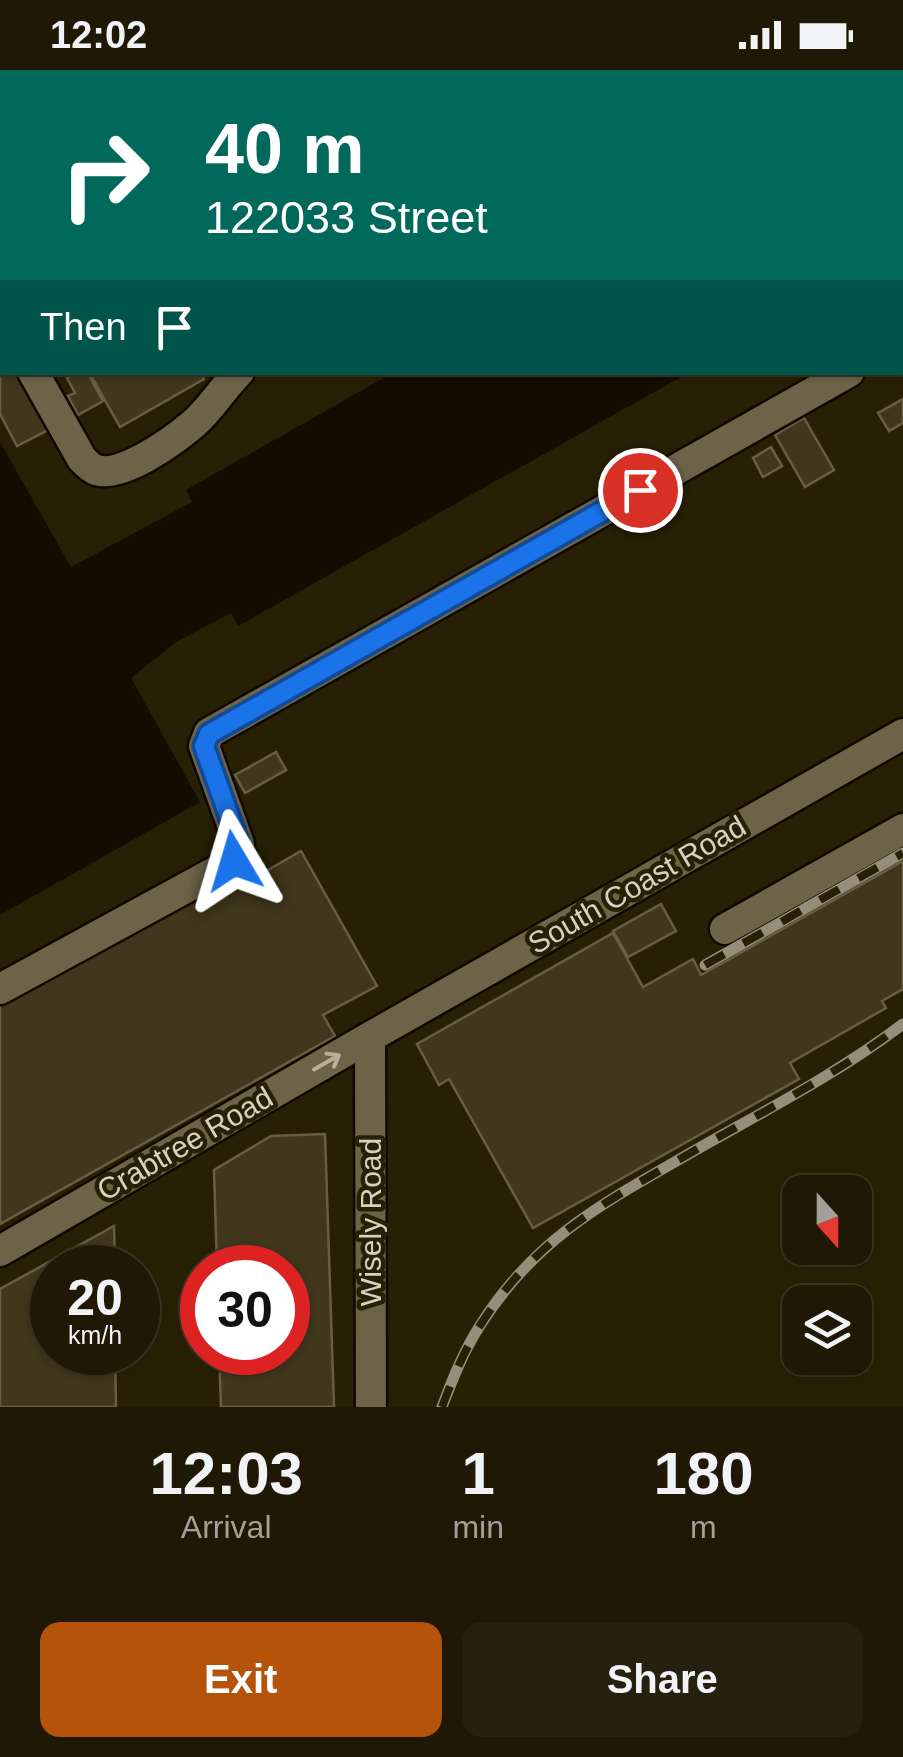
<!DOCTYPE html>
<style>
body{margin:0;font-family:Helvetica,sans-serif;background:#26210e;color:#f1f3f6;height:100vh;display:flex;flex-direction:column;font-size:38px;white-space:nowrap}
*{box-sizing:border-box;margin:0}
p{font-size:32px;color:#a1a09a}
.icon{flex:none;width:55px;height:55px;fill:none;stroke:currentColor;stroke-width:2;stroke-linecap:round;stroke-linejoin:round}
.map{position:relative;height:1337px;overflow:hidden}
.side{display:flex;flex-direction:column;background:#1e1804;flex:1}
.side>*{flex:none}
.top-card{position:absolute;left:0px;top:0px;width:905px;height:305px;box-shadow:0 2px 8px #0004,0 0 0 2px #3c3726;background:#00695c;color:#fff;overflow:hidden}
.needle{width:65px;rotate:159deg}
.fabs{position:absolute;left:782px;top:1105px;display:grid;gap:20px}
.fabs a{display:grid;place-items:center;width:90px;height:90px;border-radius:20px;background:#1e1804;box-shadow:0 2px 8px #0004,0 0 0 2px #3c3726;font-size:50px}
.speed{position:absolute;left:30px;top:1175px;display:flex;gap:20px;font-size:50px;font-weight:700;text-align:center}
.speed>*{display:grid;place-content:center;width:130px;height:130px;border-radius:50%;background:#1e1804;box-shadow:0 2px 8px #0004,0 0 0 2px #3c3726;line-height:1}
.speed small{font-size:25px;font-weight:400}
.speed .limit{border:15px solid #d22;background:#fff;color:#111}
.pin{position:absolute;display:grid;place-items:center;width:85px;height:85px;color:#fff;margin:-42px;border:5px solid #fff;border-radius:50%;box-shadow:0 2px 10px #0007}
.me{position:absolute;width:110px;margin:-55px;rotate:353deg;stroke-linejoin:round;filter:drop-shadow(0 0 8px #0008)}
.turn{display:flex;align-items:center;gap:35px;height:210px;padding:0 40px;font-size:45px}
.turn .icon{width:130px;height:130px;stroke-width:2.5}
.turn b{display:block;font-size:70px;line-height:85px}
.then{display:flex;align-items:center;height:95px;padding:0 40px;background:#0003;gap:20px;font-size:38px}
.eta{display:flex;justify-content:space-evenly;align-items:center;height:170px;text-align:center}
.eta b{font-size:60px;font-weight:700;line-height:70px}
.cta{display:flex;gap:20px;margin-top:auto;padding:20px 40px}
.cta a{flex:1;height:115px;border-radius:20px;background:#b45309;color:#fff;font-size:40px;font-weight:700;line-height:115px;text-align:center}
.cta a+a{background:#26210e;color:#f1f3f6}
.status{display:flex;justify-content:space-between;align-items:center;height:70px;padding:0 50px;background:#1e1804;direction:ltr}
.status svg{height:28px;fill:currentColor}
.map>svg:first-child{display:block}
.water{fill:#130c00}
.building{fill:#40371c;stroke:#685f43;stroke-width:2.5}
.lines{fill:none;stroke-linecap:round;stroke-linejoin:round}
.minor-casing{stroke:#100900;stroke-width:35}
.minor{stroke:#6d6448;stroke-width:30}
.rail-casing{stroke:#948e7b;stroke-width:11}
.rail{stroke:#282005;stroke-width:8;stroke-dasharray:22;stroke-linecap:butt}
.oneway{stroke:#b6b09d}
.route-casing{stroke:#114b97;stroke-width:25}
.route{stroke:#1a73e8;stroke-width:18}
.labels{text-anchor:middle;stroke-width:9;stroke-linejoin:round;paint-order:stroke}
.street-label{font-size:30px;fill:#d6d1c2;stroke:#282005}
</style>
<div class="status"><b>12:02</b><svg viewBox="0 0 49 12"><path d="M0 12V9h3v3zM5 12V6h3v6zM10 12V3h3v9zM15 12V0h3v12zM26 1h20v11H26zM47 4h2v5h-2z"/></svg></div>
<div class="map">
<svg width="903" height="1337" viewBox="0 0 903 1337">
<rect width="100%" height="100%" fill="#282005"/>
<path class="water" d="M 392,303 L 688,303 L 238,556 L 231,543 L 176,572 L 131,608 L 200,732 L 0,845 L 0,372 L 71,497 L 192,432 L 186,420 Z"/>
<path class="building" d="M 253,0 L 341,0 L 337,2 L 249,2 Z
M 2,300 L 2,302 L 29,302 L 56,356 L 17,376 L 0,344 L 0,301 Z
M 76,302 L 87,302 L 103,331 L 78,345 L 68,326 L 75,323 L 67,308 Z
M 100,302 L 200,302 L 204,309 L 120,357 L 92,307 Z
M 903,329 L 903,353 L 889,361 L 878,343 Z
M 804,348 L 834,400 L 805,417 L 775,365 Z
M 771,377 L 782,396 L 763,407 L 753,388 Z
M 276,682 L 286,700 L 245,723 L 235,705 Z
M 301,781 L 377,916 L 323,945 L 335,966 L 0,1154 L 0,933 L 238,796 L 249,811 Z
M 903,791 L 903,919 L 882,931 L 886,938 L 790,993 L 799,1009 L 533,1158 L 449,1009 L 439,1015 L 417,974 L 613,863 L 643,917 L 693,889 L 701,905 Z
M 661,834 L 676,861 L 628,887 L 613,861 Z
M 325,1064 L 334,1337 L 221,1337 L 219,1282 L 288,1282 L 288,1198 L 217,1198 L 214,1100 L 271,1066 Z
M 114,1156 L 115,1198 L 52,1198 L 52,1282 L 115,1282 L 116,1337 L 0,1337 L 0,1219 Z"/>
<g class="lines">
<g class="minor-casing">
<path id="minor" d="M 51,0 L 53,2
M 757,2 L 761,0
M 0,163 L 2,161
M 0,243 L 2,248
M 902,273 L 903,272
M 33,302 L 82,389 C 84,391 91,398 94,399 C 118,411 173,371 192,355 C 210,340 222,319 239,302
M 725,859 L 903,759
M 0,919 L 235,791 L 239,782 L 239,774 L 204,676 L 209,663 L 849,302
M 370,967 L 371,1337
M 0,1181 L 370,967 L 903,664"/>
</g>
<use href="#minor" class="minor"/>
<g class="rail-casing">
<path id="rail" d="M 705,895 L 903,783
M 442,1337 C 453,1308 464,1280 481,1254 C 532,1174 594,1138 673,1093 C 750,1048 832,1008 903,954"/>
</g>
<use href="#rail" class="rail"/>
</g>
<defs><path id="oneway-shaft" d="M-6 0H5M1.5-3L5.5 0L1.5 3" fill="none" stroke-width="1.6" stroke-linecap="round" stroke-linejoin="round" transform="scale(2.5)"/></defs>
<use class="oneway" href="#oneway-shaft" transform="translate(327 992) rotate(-30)"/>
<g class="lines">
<g class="route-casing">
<path id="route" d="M 234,791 L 240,782 L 239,774 L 204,676 L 209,664 L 640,420"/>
</g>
<use href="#route" class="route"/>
</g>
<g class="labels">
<g class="street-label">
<text transform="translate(637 815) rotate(-30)" y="10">South Coast Road</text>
<text transform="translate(185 1074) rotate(-30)" y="10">Crabtree Road</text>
<text transform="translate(371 1152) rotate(-90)" y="10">Wisely Road</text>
</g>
</g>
</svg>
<div class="fabs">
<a><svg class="needle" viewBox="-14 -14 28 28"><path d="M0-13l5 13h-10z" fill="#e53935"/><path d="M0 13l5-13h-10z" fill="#a1a09a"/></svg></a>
<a><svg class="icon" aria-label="layers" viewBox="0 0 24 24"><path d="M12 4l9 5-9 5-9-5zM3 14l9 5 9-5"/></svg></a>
</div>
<div class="speed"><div>20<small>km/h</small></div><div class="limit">30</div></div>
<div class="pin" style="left:640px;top:420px;background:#d93025"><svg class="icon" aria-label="arrive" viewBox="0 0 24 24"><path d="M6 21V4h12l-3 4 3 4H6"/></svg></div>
<svg class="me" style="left:234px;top:791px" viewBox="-20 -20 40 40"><path d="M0-17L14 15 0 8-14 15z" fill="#1a73e8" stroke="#fff" stroke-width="4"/></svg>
<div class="top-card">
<div class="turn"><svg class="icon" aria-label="right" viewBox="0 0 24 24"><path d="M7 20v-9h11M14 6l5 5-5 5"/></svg><div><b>40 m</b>122033 Street</div></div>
<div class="then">Then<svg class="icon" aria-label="arrive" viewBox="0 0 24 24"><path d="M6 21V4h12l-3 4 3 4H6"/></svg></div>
</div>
</div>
<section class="side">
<div class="eta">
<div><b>12:03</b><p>Arrival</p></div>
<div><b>1</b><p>min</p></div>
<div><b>180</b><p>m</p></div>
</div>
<div class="cta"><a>Exit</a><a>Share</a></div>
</section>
